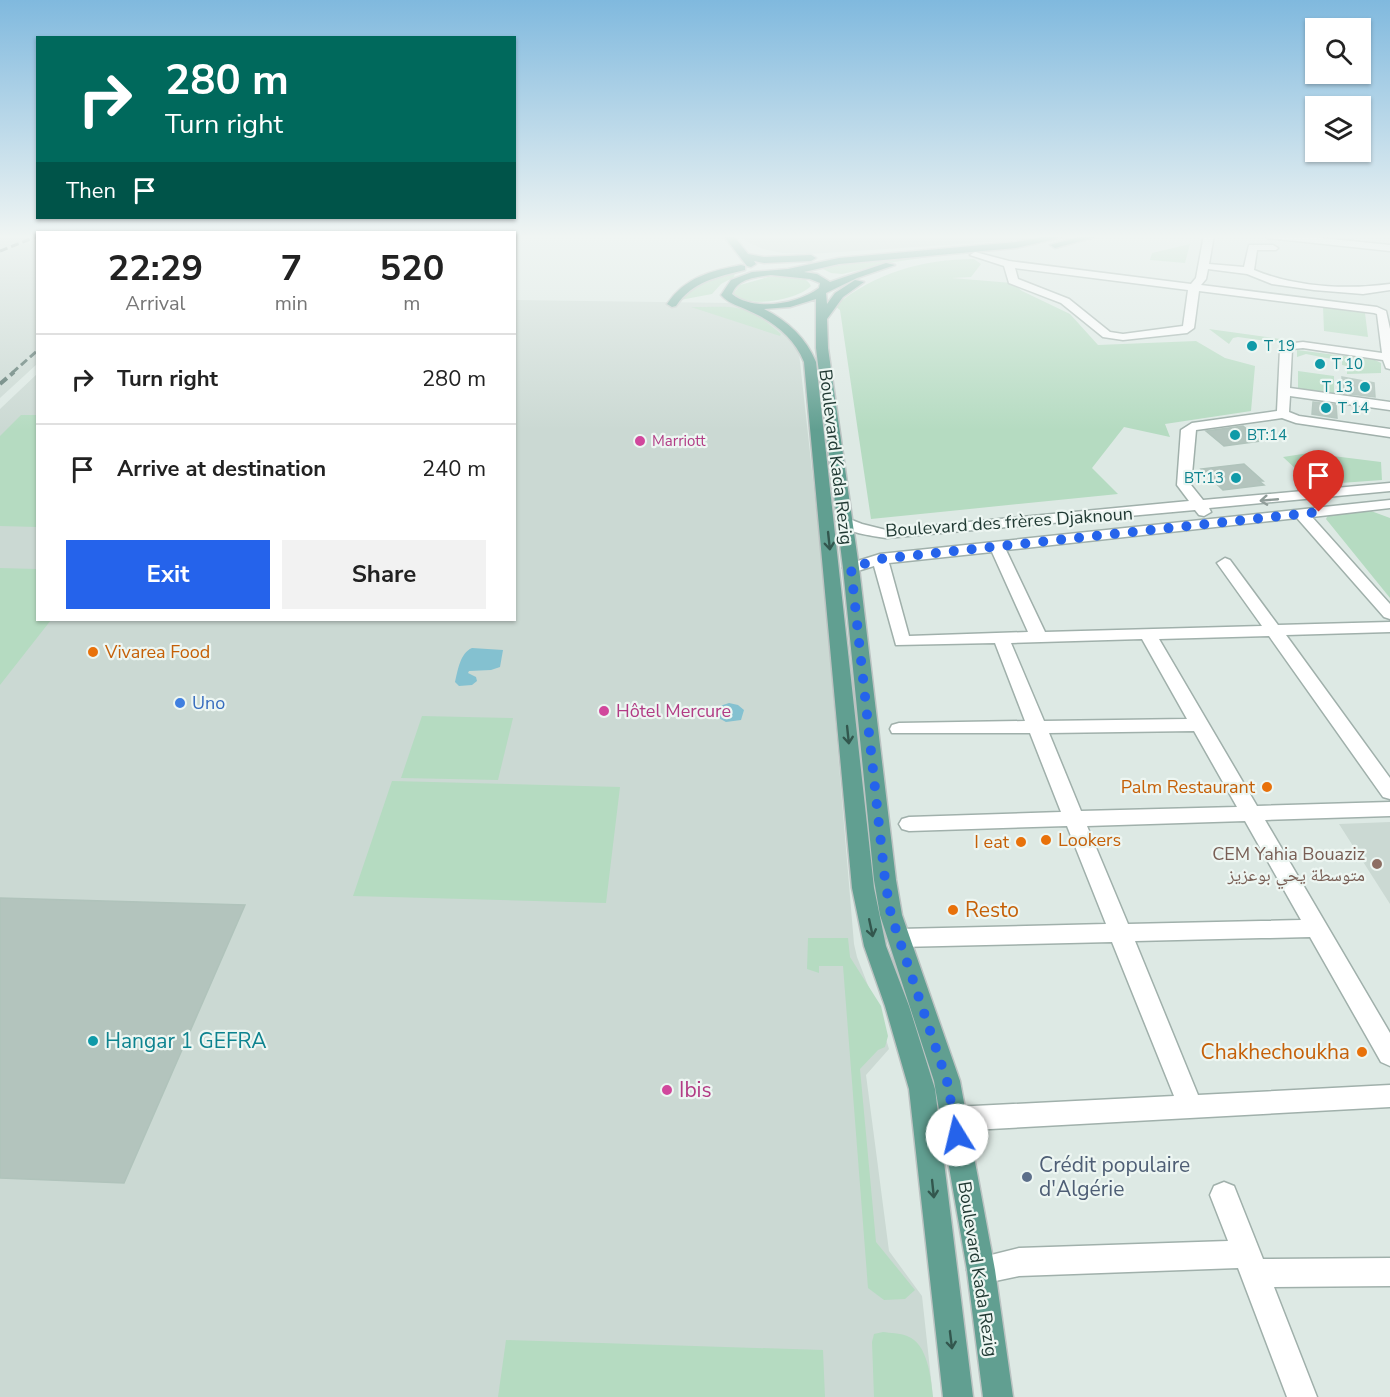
<!DOCTYPE html>
<meta charset="utf-8">
<style>
body{margin:0;font-family:"Nunito Sans","Noto Naskh Arabic",sans-serif;background:#f2f2f2;color:#222;height:100vh;display:flex;flex-direction:column;font-size:22px;white-space:nowrap}
*{box-sizing:border-box;margin:0}
p{font-size:20px;color:#767676}
.icon{flex:none;width:33px;height:33px;fill:none;stroke:currentColor;stroke-width:2;stroke-linecap:round;stroke-linejoin:round}
.map{position:relative;flex:1;overflow:hidden}
.details{position:absolute;left:36px;top:231px;width:480px;height:390px;display:flex;flex-direction:column;background:#fff;border-radius:0px;box-shadow:0 2px 4px #0004}
.details>*{flex:none}
.top-card{position:absolute;left:36px;top:36px;width:480px;height:183px;border-radius:0px;box-shadow:0 2px 4px #0004;background:#00695c;color:#fff;overflow:hidden}
.buttons{position:absolute;left:1305px;top:18px;display:grid;gap:12px}
.buttons a{display:grid;place-items:center;width:66px;height:66px;border-radius:0px;background:#fff;box-shadow:0 2px 4px #0004;font-size:30px}
.pin{position:absolute;display:grid;place-items:center;width:51px;height:51px;color:#fff;margin:-62px -26px;border-radius:50% 50% 50% 0;rotate:-45deg;box-shadow:0 0 6px #0007}
.pin .icon{rotate:45deg}
.me{position:absolute;width:66px;margin:-33px;rotate:351deg;stroke-linejoin:round;filter:drop-shadow(0 0 4px #0008)}
.turn{display:flex;align-items:center;gap:21px;height:126px;padding:0 30px;font-size:27px}
.turn .icon{width:78px;height:78px;stroke-width:2.5}
.turn b{display:block;font-size:42px;line-height:51px}
.then{display:flex;align-items:center;height:57px;padding:0 30px;background:#0003;gap:12px;font-size:22px}
.eta{display:flex;justify-content:space-evenly;align-items:center;height:102px;text-align:center}
.eta b{font-size:36px;font-weight:700;line-height:42px}
.primary-button{display:flex;gap:12px;margin-top:auto;padding:12px 30px}
.primary-button a{flex:1;height:69px;border-radius:0px;background:#2563eb;color:#fff;font-size:24px;font-weight:700;line-height:69px;text-align:center}
.primary-button a+a{background:#f2f2f2;color:#222}
ul{padding:0;list-style:none}
li{display:flex;align-items:center;gap:18px;height:90px;padding:0 30px;border-top:2px solid #e0e0e0}
li div{flex:1}
li b{display:block;font-size:22px}
li em{font-style:normal}
.map>svg:first-child{display:block}
.built{fill:#cbd9d3}
.green{fill:#b5dbc1}
.water{fill:#84c1d0}
.building{fill:#b3c4bd;stroke:#b0c3bb;stroke-width:1.5}
.lines{fill:none;stroke-linecap:round;stroke-linejoin:round}
.minor-casing{stroke:#a0b0ab;stroke-width:3}
.major-casing{stroke:#bcc3c2;stroke-width:3}
.minor{fill:#fff;fill-rule:evenodd}
.major{fill:#619f91;fill-rule:evenodd}
.rail-far1{stroke:#59756e;stroke-width:3;stroke-dasharray:8 4;stroke-linecap:butt}
.rail{stroke:#59756e;stroke-width:4;stroke-dasharray:9 4.5;stroke-linecap:butt}
.oneway{stroke:#8f9c98}
.oneway2{stroke:#33574e}
.route{stroke:#2563eb;stroke-width:10;stroke-dasharray:0 18}
.culture-dot{fill:#0f9aa8;stroke:#edf6f2;stroke-width:2}
.hotel-dot{fill:#d1479c;stroke:#edf6f2;stroke-width:2}
.food-dot{fill:#e8710a;stroke:#edf6f2;stroke-width:2}
.shop-dot{fill:#3f7fe0;stroke:#edf6f2;stroke-width:2}
.education-dot{fill:#8d6e63;stroke:#edf6f2;stroke-width:2}
.service-dot{fill:#5c6f8a;stroke:#edf6f2;stroke-width:2}
.labels{text-anchor:middle;stroke-width:4.5;stroke-linejoin:round;paint-order:stroke}
.far-culture-label{font-size:15px;fill:#0d838f;stroke:#edf6f2;text-anchor:start}
.far-hotel-label{font-size:15px;fill:#b23c85;stroke:#edf6f2;text-anchor:start}
.street-label{font-size:18px;fill:#1f3832;stroke:#edf6f2}
.food-label{font-size:18px;fill:#c56008;stroke:#edf6f2;text-anchor:start}
.shop-label{font-size:18px;fill:#366cbe;stroke:#edf6f2;text-anchor:start}
.hotel-label{font-size:18px;fill:#b23c85;stroke:#edf6f2;text-anchor:start}
.education-label{font-size:18px;fill:#785e54;stroke:#edf6f2;text-anchor:end}
.near-food-label{font-size:21px;fill:#c56008;stroke:#edf6f2;text-anchor:start}
.near-culture-label{font-size:21px;fill:#0d838f;stroke:#edf6f2;text-anchor:start}
.near-hotel-label{font-size:21px;fill:#b23c85;stroke:#edf6f2;text-anchor:start}
.near-service-label{font-size:21px;fill:#4e5e75;stroke:#edf6f2;text-anchor:start}
</style>
<div class="map">
<svg width="1390" height="1397" viewBox="0 0 1390 1397">
<rect width="100%" height="100%" fill="#dde9e4"/>
<path class="built" d="M 0,235 L 38,235 L 37,364 L 0,398 Z
M 741,235 L 1043,235 L 1022,240 L 810,254 L 782,253 L 763,249 L 745,241 Z
M 515,300 L 731,303 L 760,315 L 780,329 L 799,353 L 822,561 L 854,944 L 857,957 L 876,1006 L 889,1049 L 866,1075 L 889,1251 L 922,1296 L 933,1397 L 0,1397 L 0,409 L 37,374 L 38,620 L 514,620 Z
M 1390,822 L 1390,904 L 1339,824 Z"/>
<path class="green" d="M 1190,244 L 1185,263 L 1150,260 L 1152,253 Z
M 939,254 L 941,255 L 895,262 L 842,274 L 831,273 L 823,269 L 830,264 Z
M 974,259 L 981,264 L 971,277 L 952,278 L 1012,283 L 1022,291 L 1070,314 L 1098,345 L 1196,341 L 1225,358 L 1255,366 L 1251,411 L 1165,424 L 1170,437 L 1124,427 L 1092,468 L 1118,494 L 871,519 L 840,310 L 835,306 C 874,273 923,259 974,259 Z
M 735,272 L 734,277 L 721,284 L 712,294 L 680,300 L 701,281 Z
M 768,277 C 781,276 805,272 811,286 C 798,300 747,309 733,294 L 740,285 Z
M 691,307 C 737,307 744,302 781,334 L 780,336 Z
M 1323,307 L 1365,313 L 1368,337 L 1324,331 Z
M 1209,329 L 1280,339 L 1274,342 L 1238,337 L 1233,338 L 1229,344 Z
M 1297,350 L 1375,360 L 1381,363 L 1381,373 L 1347,374 L 1347,366 L 1342,365 L 1342,361 L 1306,354 L 1297,357 Z
M 1298,371 L 1334,376 L 1334,396 L 1298,388 Z
M 21,415 L 37,415 L 37,527 L 0,526 L 0,436 Z
M 1309,453 L 1381,462 L 1382,480 L 1313,485 L 1283,457 Z
M 1371,511 L 1390,518 L 1390,598 L 1326,519 L 1328,515 Z
M 0,568 L 37,569 L 38,620 L 51,620 L 0,685 Z
M 422,716 L 513,718 L 498,780 L 401,778 Z
M 392,781 L 620,787 L 606,903 L 353,896 Z
M 808,938 L 848,938 L 850,957 L 881,1006 L 888,1036 L 885,1047 L 878,1050 L 860,1069 L 876,1242 L 915,1290 L 905,1299 L 884,1300 L 868,1288 L 843,966 L 819,966 L 819,973 L 807,969 Z
M 883,1332 C 890,1333 900,1333 907,1336 C 928,1343 931,1379 933,1397 L 874,1397 L 872,1342 L 874,1334 Z
M 506,1340 L 823,1350 L 825,1397 L 498,1397 Z"/>
<path class="water" d="M 472,648 L 503,650 L 500,667 L 491,670 L 469,671 L 468,673 L 476,677 L 477,681 L 472,685 L 459,686 L 455,682 C 458,670 460,653 472,648 Z
M 729,703 L 738,705 L 744,710 L 741,720 L 726,722 L 715,716 L 717,707 Z"/>
<path class="building" d="M 1342,377 L 1374,383 L 1375,397 L 1343,393 Z
M 1313,402 L 1336,405 L 1337,418 L 1312,414 Z
M 1243,426 L 1261,441 L 1224,446 L 1206,431 Z
M 1244,464 L 1263,481 L 1259,481 L 1264,485 L 1223,490 L 1201,469 Z
M 0,898 L 245,905 L 124,1183 L 0,1178 Z"/>
<g class="lines">
<g class="minor-casing">
<path id="minor" d="M 1204,235 L 1214,235 L 1209,264 L 1244,267 L 1249,245 L 1273,245 L 1278,248 L 1276,250 L 1257,250 L 1254,270 C 1295,287 1346,290 1390,284 L 1390,290 L 1363,294 L 1314,290 L 1272,284 L 1247,274 L 1208,269 L 1206,279 L 1201,285 L 1377,307 L 1386,311 L 1390,329 L 1390,369 L 1386,368 L 1383,360 L 1303,348 L 1292,349 L 1290,388 L 1390,402 L 1390,410 L 1290,396 L 1289,412 L 1299,416 L 1390,429 L 1390,437 L 1296,423 L 1282,418 L 1196,430 L 1191,485 L 1203,500 L 1390,483 L 1390,491 L 1209,508 L 1211,512 L 1204,516 L 1199,515 L 1195,510 L 886,538 C 869,535 848,534 837,521 L 844,517 L 862,524 L 886,530 L 1189,501 L 1177,485 L 1181,430 L 1192,423 L 1277,411 L 1280,349 L 1285,344 L 1303,342 L 1382,353 L 1377,314 L 1374,313 L 1199,291 L 1194,328 L 1187,333 L 1123,340 L 1103,337 L 1061,303 L 1009,283 L 1004,266 L 970,255 L 975,252 L 1009,261 L 1191,284 L 1196,278 ZM 1015,268 L 1188,290 L 1183,326 L 1123,334 L 1110,332 L 1069,299 L 1018,279 Z
M 1263,235 L 1292,235 L 1390,245 L 1390,251 L 1268,238 Z
M 1390,500 L 1390,508 L 1312,517 L 1390,604 L 1390,619 L 1384,617 L 1297,518 L 1006,550 L 1045,632 L 1262,626 L 1217,563 L 1225,558 L 1230,560 L 1278,625 L 1390,622 L 1390,632 L 1286,635 L 1390,778 L 1390,799 L 1383,797 L 1269,636 L 1159,639 L 1257,806 L 1390,802 L 1390,816 L 1265,820 L 1390,1033 L 1390,1066 L 1381,1062 L 1310,937 L 1135,941 L 1198,1095 L 1390,1085 L 1390,1107 L 954,1131 L 945,1127 L 941,1119 L 945,1111 L 954,1107 L 1174,1096 L 1112,942 L 899,947 L 891,944 L 888,938 L 891,932 L 899,929 L 1106,924 L 1067,826 L 909,831 L 902,829 L 899,824 L 902,819 L 909,817 L 1061,812 L 1030,733 L 892,733 L 890,729 L 892,725 L 899,723 L 1025,721 L 995,643 L 896,645 L 874,566 L 851,573 L 843,568 L 845,565 L 880,554 ZM 992,552 L 1028,632 L 909,636 L 889,563 ZM 1142,639 L 1187,719 L 1044,721 L 1011,643 ZM 1194,731 L 1237,807 L 1081,811 L 1049,733 ZM 1245,821 L 1301,920 L 1128,924 L 1087,826 Z
M 1224,1182 L 1234,1186 L 1263,1259 L 1390,1258 L 1390,1286 L 1274,1287 L 1317,1397 L 1287,1397 L 1238,1268 L 1019,1276 L 981,1284 L 971,1280 L 967,1270 L 971,1260 L 1019,1248 L 1228,1241 L 1210,1195 L 1214,1186 Z"/>
</g>
<g class="major-casing">
<path id="major" d="M 723,235 L 733,235 L 748,254 L 764,257 L 811,255 L 816,258 L 811,261 L 764,263 L 754,261 L 756,264 L 751,267 L 747,266 Z
M 1053,235 L 1071,235 L 1016,248 L 839,264 L 804,272 L 817,274 L 830,282 L 886,263 L 895,265 L 857,278 L 826,293 L 827,304 L 835,293 L 855,280 L 864,282 L 843,297 L 827,319 L 828,348 L 859,568 L 896,880 L 902,915 L 960,1081 L 995,1270 L 1013,1397 L 983,1397 L 967,1270 L 934,1081 L 880,915 L 874,880 L 843,568 L 816,348 L 816,299 L 790,307 L 764,309 C 788,321 806,338 816,362 L 874,888 L 886,946 L 909,1006 L 935,1089 L 973,1397 L 943,1397 L 909,1089 L 885,1006 L 864,946 L 852,888 L 804,362 C 793,335 771,320 745,309 C 736,305 728,303 721,295 L 731,280 L 752,272 L 788,269 L 839,258 L 1016,242 ZM 771,275 L 810,279 L 820,283 L 819,288 C 798,304 754,312 732,294 C 738,278 756,277 771,275 Z
M 1086,235 L 1102,235 L 1055,248 L 1050,245 Z
M 741,265 L 745,266 L 745,270 C 717,277 693,281 676,306 L 672,307 L 667,304 C 685,277 711,271 741,265 Z"/>
</g>
<use href="#minor" class="minor"/>
<use href="#major" class="major"/>
<path class="rail-far1" d="M 0,251 L 38,236
M 12,373 L 38,350"/>
<path class="rail" d="M 0,384 L 14,372"/>
</g>
<defs><path id="oneway-shaft" d="M-6 0H5M1.5-3L5.5 0L1.5 3" fill="none" stroke-width="1.6" stroke-linecap="round" stroke-linejoin="round" transform="scale(1.5)"/></defs>
<use class="oneway" href="#oneway-shaft" transform="translate(1269 500) rotate(175)"/>
<g class="oneway2">
<use href="#oneway-shaft" transform="translate(829 541) rotate(84)"/>
<use href="#oneway-shaft" transform="translate(848 735) rotate(84)"/>
<use href="#oneway-shaft" transform="translate(871 928) rotate(78)"/>
<use href="#oneway-shaft" transform="translate(933 1189) rotate(84)"/>
<use href="#oneway-shaft" transform="translate(951 1340) rotate(83)"/>
</g>
<linearGradient id="sky" x2="0" y2="1"><stop stop-color="#80b9de"/><stop offset="0.55" stop-color="#f0f5f3"/><stop offset="1" stop-color="#f0f5f3" stop-opacity="0"/></linearGradient>
<rect width="1390" height="430" fill="url(#sky)"/>
<g class="lines">
<path class="route" d="M 957,1135 L 947,1081 L 891,915 L 885,880 L 851,568 L 880,559 L 1319,512"/>
</g>
<g class="culture-dot">
<circle cx="1252" cy="346" r="6"/>
<circle cx="1320" cy="364" r="6"/>
<circle cx="1365" cy="387" r="6"/>
<circle cx="1326" cy="408" r="6"/>
<circle cx="1235" cy="435" r="6"/>
<circle cx="1236" cy="478" r="6"/>
<circle cx="93" cy="1041" r="6"/>
</g>
<g class="hotel-dot">
<circle cx="640" cy="441" r="6"/>
<circle cx="604" cy="711" r="6"/>
<circle cx="667" cy="1090" r="6"/>
</g>
<g class="food-dot">
<circle cx="93" cy="652" r="6"/>
<circle cx="1267" cy="787" r="6"/>
<circle cx="1046" cy="840" r="6"/>
<circle cx="1021" cy="842" r="6"/>
<circle cx="953" cy="910" r="6"/>
<circle cx="1362" cy="1052" r="6"/>
</g>
<circle class="shop-dot" cx="180" cy="703" r="6"/>
<circle class="education-dot" cx="1377" cy="864" r="6"/>
<circle class="service-dot" cx="1027" cy="1177" r="6"/>
<g class="labels">
<g class="far-culture-label">
<text x="1264" y="351">T 19</text>
<text x="1332" y="369">T 10</text>
<text x="1353" y="392" text-anchor="end">T 13</text>
<text x="1338" y="413">T 14</text>
<text x="1247" y="440">BT:14</text>
<text x="1224" y="483" text-anchor="end">BT:13</text>
</g>
<g class="far-hotel-label">
<text x="652" y="446">Marriott</text>
</g>
<g class="street-label">
<text transform="translate(836 457) rotate(83)" y="6">Boulevard Kada Rezig</text>
<text transform="translate(1009 522) rotate(-4)" y="6">Boulevard des frères Djaknoun</text>
<text transform="translate(978 1269) rotate(81)" y="6">Boulevard Kada Rezig</text>
</g>
<g class="food-label">
<text x="105" y="658">Vivarea Food</text>
<text x="1255" y="793" text-anchor="end">Palm Restaurant</text>
<text x="1058" y="846">Lookers</text>
<text x="1009" y="848" text-anchor="end">I eat</text>
</g>
<g class="shop-label">
<text x="192" y="709">Uno</text>
</g>
<g class="hotel-label">
<text x="616" y="717">Hôtel Mercure</text>
</g>
<g class="education-label">
<text x="1365" y="860">CEM Yahia Bouaziz<tspan x="1365" dy="21">متوسطة يحي بوعزيز</tspan></text>
</g>
<g class="near-food-label">
<text x="965" y="917">Resto</text>
<text x="1350" y="1059" text-anchor="end">Chakhechoukha</text>
</g>
<g class="near-culture-label">
<text x="105" y="1048">Hangar 1 GEFRA</text>
</g>
<g class="near-hotel-label">
<text x="679" y="1097">Ibis</text>
</g>
<g class="near-service-label">
<text x="1039" y="1172">Crédit populaire<tspan x="1039" dy="24">d'Algérie</tspan></text>
</g>
</g>
</svg>
<div class="buttons">
<a><svg class="icon" aria-label="search" viewBox="0 0 24 24"><circle cx="10" cy="10" r="6"/><path d="M15 15l6 6"/></svg></a>
<a><svg class="icon" aria-label="layers" viewBox="0 0 24 24"><path d="M12 4l9 5-9 5-9-5zM3 14l9 5 9-5"/></svg></a>
</div>
<div class="pin" style="left:1319px;top:512px;background:#d93025"><svg class="icon" aria-label="arrive" viewBox="0 0 24 24"><path d="M6 21V4h12l-3 4 3 4H6"/></svg></div>
<svg class="me" style="left:957px;top:1135px" viewBox="-20 -20 40 40"><circle r="19" fill="#fff"/><path d="M0-13L10 11 0 6-10 11z" fill="#2563eb"/></svg>
<div class="top-card">
<div class="turn"><svg class="icon" aria-label="right" viewBox="0 0 24 24"><path d="M7 20v-9h11M14 6l5 5-5 5"/></svg><div><b>280 m</b>Turn right</div></div>
<div class="then">Then<svg class="icon" aria-label="arrive" viewBox="0 0 24 24"><path d="M6 21V4h12l-3 4 3 4H6"/></svg></div>
</div>
<section class="details">
<div class="eta">
<div><b>22:29</b><p>Arrival</p></div>
<div><b>7</b><p>min</p></div>
<div><b>520</b><p>m</p></div>
</div>
<ul>
<li><svg class="icon" aria-label="right" viewBox="0 0 24 24"><path d="M7 20v-9h11M14 6l5 5-5 5"/></svg><div><b>Turn right</b></div><em>280 m</em></li>
<li><svg class="icon" aria-label="arrive" viewBox="0 0 24 24"><path d="M6 21V4h12l-3 4 3 4H6"/></svg><div><b>Arrive at destination</b></div><em>240 m</em></li>
</ul>
<div class="primary-button"><a>Exit</a><a>Share</a></div>
</section>
</div>
